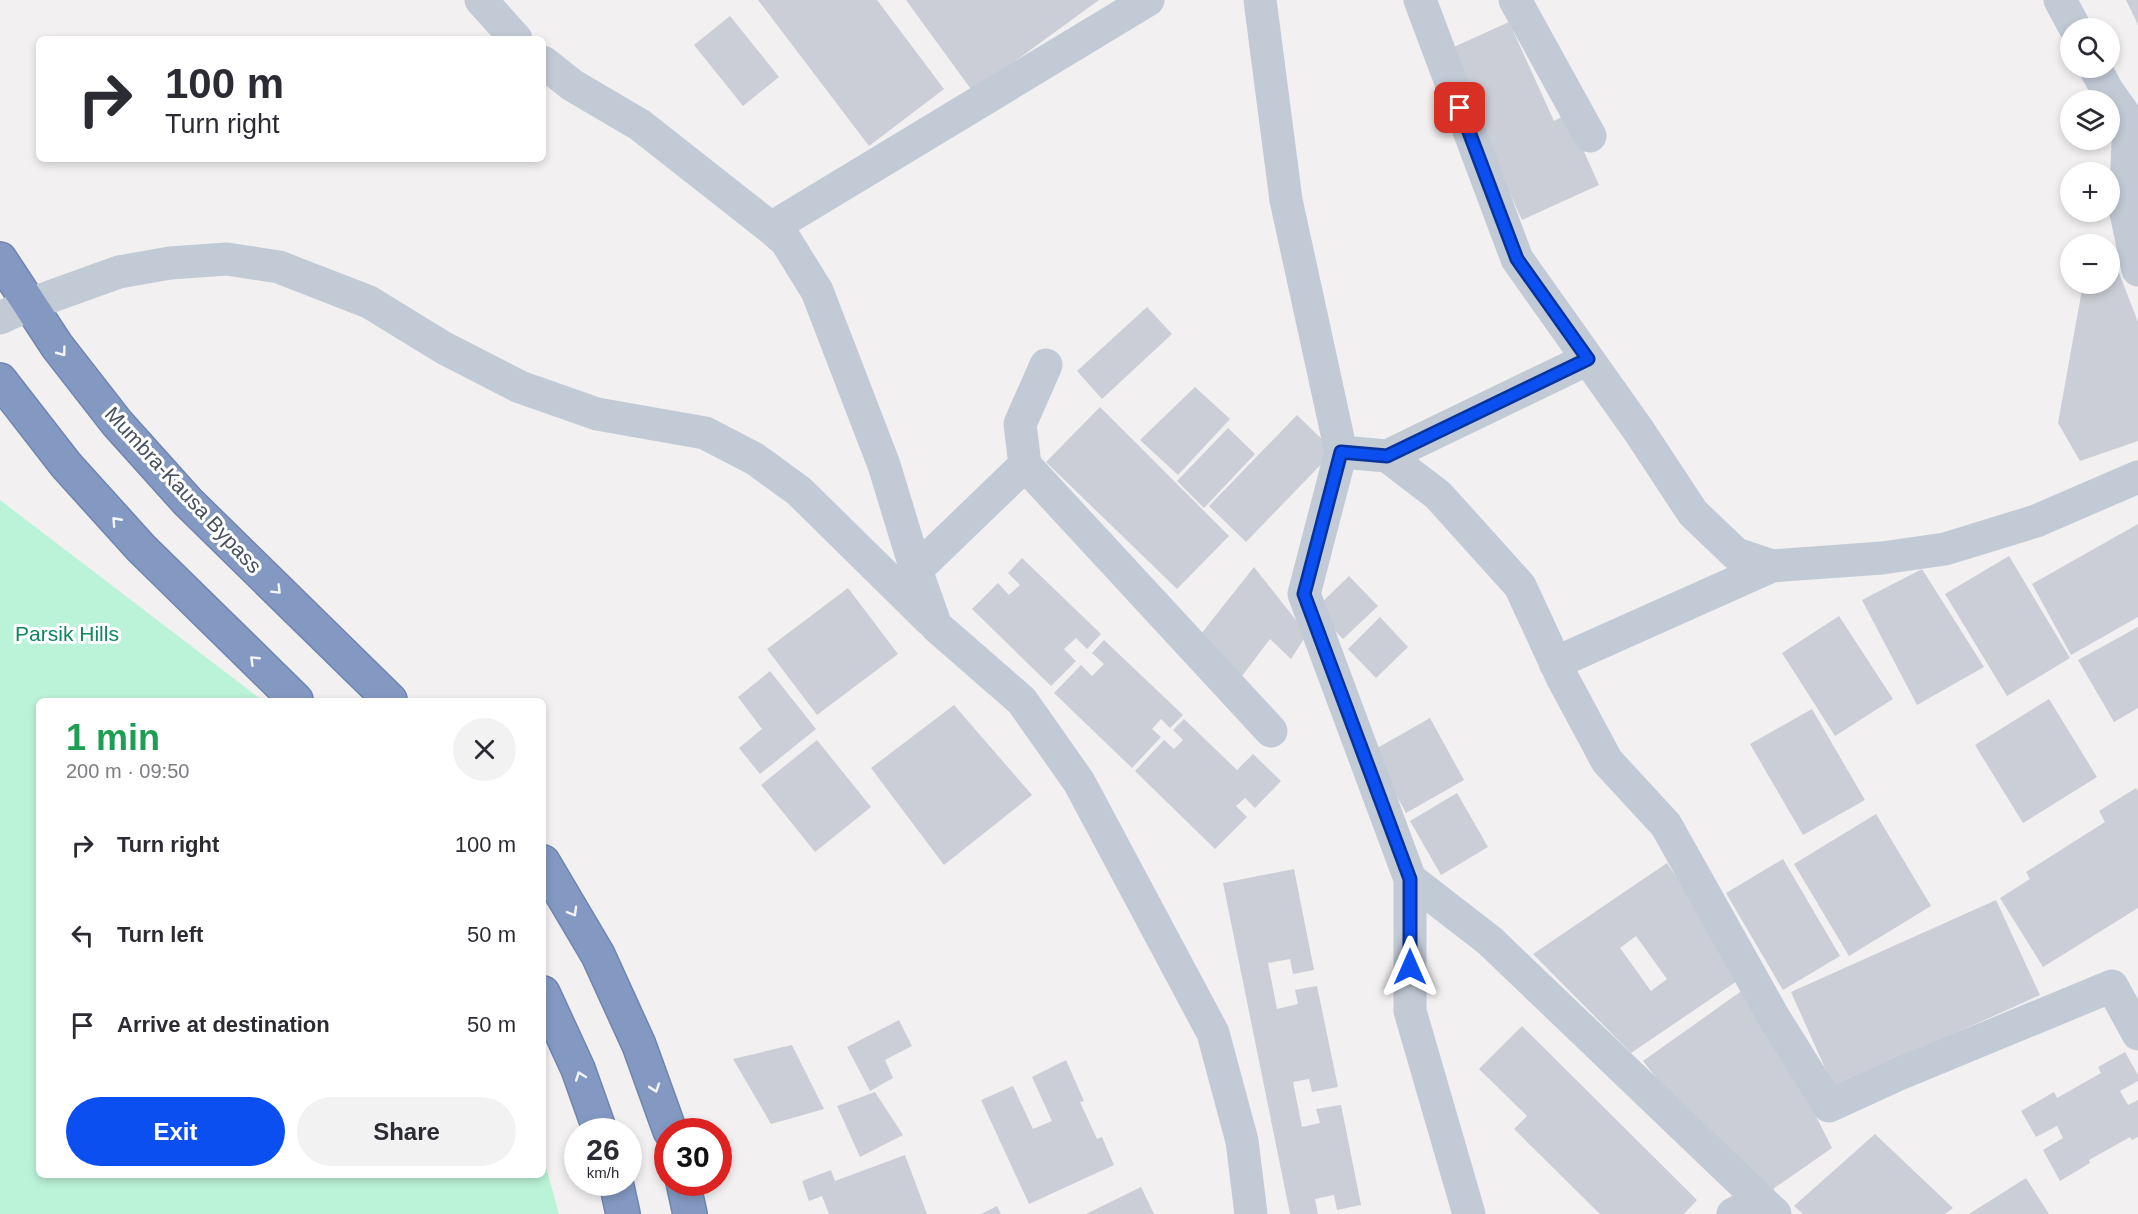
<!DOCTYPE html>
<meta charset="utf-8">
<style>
body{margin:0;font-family:Arial,sans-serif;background:#f2f2f3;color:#2b2b33;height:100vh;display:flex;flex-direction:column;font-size:22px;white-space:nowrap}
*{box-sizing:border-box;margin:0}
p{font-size:20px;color:#7c7c81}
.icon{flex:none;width:33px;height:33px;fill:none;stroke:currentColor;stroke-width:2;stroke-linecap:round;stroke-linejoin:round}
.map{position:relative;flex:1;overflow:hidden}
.drawer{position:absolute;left:36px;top:698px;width:510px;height:480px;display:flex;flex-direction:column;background:#fff;border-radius:9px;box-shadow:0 3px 9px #0003}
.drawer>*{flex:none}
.hud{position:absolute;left:36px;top:36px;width:510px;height:126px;border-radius:9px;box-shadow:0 3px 9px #0003;background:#fff;color:#2b2b33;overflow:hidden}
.buttons{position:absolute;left:2060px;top:18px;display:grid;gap:12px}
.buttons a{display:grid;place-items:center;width:60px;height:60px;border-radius:50%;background:#fff;box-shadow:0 3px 9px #0003;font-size:30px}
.speed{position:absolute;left:564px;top:1118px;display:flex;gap:12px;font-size:30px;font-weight:700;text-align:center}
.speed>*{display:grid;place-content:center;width:78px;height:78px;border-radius:50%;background:#fff;box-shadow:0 3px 9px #0003;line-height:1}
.speed small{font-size:15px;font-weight:400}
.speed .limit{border:9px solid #d22;background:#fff;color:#111}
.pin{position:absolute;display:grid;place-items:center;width:51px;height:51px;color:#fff;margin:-26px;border-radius:12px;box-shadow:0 3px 9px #0006}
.me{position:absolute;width:66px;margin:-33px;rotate:0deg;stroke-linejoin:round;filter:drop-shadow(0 0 4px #0008)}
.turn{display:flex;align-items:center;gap:21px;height:126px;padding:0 30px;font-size:27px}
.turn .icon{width:78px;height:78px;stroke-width:2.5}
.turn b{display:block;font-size:42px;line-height:51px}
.round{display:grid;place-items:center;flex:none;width:63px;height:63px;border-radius:32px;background:#f2f2f3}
.overview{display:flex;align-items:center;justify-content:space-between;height:102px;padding:0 30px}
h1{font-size:36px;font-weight:700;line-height:45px;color:#1e9e55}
.action{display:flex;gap:12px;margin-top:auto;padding:12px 30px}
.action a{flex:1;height:69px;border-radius:36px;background:#0b4ff1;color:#fff;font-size:24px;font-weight:700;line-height:69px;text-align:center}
.action a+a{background:#f2f2f3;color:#2b2b33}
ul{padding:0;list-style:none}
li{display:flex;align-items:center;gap:18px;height:90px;padding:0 30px}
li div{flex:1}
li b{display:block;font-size:22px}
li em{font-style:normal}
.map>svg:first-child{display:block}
.green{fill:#bbf3d8}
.building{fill:#cbced6;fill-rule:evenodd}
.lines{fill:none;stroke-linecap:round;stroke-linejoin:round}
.highway-casing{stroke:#6f84ae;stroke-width:36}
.minor{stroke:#c2cad6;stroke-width:33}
.highway{stroke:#8499c2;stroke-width:33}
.oneway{stroke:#f3f5f9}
.route-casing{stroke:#07339d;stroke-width:15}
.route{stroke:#0b4ff1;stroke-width:10}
.labels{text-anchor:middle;stroke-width:6;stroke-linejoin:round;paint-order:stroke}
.street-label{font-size:21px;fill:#46505f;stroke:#fff}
.park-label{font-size:21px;fill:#10875c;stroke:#fff}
</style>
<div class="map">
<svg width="2138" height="1214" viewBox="0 0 2138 1214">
<rect width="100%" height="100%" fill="#f2f0f0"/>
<path class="green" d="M 0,500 L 262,700 L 39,700 L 39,1174 L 543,1174 L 543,1156 L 559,1214 L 0,1214 Z"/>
<path class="building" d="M 758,0 L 877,0 L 944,89 L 869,146 Z
M 906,0 L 1099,0 L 973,92 Z
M 2126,0 L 2138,0 L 2138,25 Z
M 730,16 L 779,77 L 743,106 L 694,45 Z
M 1509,22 L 1554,121 L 1567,114 L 1599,185 L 1522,220 L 1445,51 Z
M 2114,260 L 2138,322 L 2138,441 L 2080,461 L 2058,423 L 2083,284 L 2109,284 L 2109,262 Z
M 1147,307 L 1172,334 L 1102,399 L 1077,371 Z
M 1195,387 L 1230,419 L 1178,475 L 1140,440 Z
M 1100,407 L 1229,536 L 1177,589 L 1046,462 Z
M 1297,415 L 1334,451 L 1246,542 L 1209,506 Z
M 1228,428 L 1255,454 L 1204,508 L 1177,481 Z
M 2138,524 L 2138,617 L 2071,655 L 2032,584 Z
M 2009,556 L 2070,658 L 2007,696 L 1945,594 Z
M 1022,558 L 1101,634 L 1087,649 L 1076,638 L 1064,649 L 1076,661 L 1051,686 L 972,609 L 998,583 L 1009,595 L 1020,585 L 1008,573 Z
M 1254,567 L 1307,634 L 1291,659 L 1270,639 L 1242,676 L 1197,639 Z
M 1922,569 L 1984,667 L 1917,705 L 1862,600 Z
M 1349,576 L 1378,606 L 1343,639 L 1314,610 Z
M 848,588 L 898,654 L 817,715 L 767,649 Z
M 1839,616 L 1893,699 L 1835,736 L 1782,653 Z
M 1380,617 L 1408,647 L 1376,678 L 1348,649 Z
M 2138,627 L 2138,708 L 2114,722 L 2078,660 Z
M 1104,640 L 1183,715 L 1170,728 L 1161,719 L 1152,729 L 1161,737 L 1132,768 L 1054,693 L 1081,665 L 1092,676 L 1104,664 L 1092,653 Z
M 770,671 L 816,729 L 760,774 L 739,748 L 762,729 L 738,697 Z
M 2049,699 L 2097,777 L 2023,823 L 1975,745 Z
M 954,705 L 1032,795 L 944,865 L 871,768 Z
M 1812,709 L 1865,800 L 1803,835 L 1750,744 Z
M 1430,718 L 1464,780 L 1406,813 L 1372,751 Z
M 1184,719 L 1237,770 L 1253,754 L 1281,781 L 1255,808 L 1245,798 L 1236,806 L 1247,817 L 1215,849 L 1135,771 L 1164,740 L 1174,749 L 1183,740 L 1173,730 Z
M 817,740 L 871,807 L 815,852 L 761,785 Z
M 2136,788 L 2138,791 L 2138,908 L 2043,967 L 2000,898 L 2030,879 L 2026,872 L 2105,822 L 2099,811 Z
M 1457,793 L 1488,847 L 1441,875 L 1410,821 Z
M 1876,814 L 1931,906 L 1849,956 L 1794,864 Z
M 1783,859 L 1840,956 L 1783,990 L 1726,893 Z
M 1667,863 L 1743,977 L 1631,1053 L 1533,954 ZM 1636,936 L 1667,979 L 1651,991 L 1620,948 Z
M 1294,869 L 1314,970 L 1293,974 L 1290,959 L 1268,963 L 1277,1009 L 1298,1004 L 1295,990 L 1317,986 L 1338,1087 L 1312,1092 L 1309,1079 L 1293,1082 L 1302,1127 L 1320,1123 L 1316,1109 L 1341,1105 L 1361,1205 L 1337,1210 L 1334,1195 L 1315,1199 L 1318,1214 L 1290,1214 L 1223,883 Z
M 1996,900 L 2040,995 L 1834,1088 L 1791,992 Z
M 1750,985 L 1832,1148 L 1770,1191 L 1722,1163 L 1643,1061 Z
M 899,1020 L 912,1046 L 885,1060 L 893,1078 L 870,1091 L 847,1047 Z
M 1522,1026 L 1697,1200 L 1684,1214 L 1600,1214 L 1514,1129 L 1527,1116 L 1479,1069 Z
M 792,1045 L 824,1109 L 771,1124 L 733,1059 Z
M 2125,1052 L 2138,1075 L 2138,1081 L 2120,1091 L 2128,1105 L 2138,1100 L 2138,1137 L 2132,1140 L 2130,1137 L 2089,1160 L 2090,1163 L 2060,1181 L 2043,1150 L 2063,1138 L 2057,1126 L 2036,1137 L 2021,1111 L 2054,1092 L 2057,1098 L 2101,1073 L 2098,1067 Z
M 1066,1060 L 1084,1101 L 1080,1102 L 1097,1139 L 1102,1137 L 1114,1165 L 1029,1204 L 981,1100 L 1013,1086 L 1033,1129 L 1052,1121 L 1032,1077 Z
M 875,1092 L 903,1135 L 860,1157 L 837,1106 Z
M 1875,1134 L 1953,1208 L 1945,1214 L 1803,1214 L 1794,1206 Z
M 905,1155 L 927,1214 L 829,1214 L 822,1196 L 809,1201 L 802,1181 L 831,1170 L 835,1181 Z
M 2026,1178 L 2049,1214 L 1969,1214 Z
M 1141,1187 L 1154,1214 L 1086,1214 Z
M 997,1206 L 1001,1214 L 981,1214 Z"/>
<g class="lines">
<g class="highway-casing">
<path id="highway" d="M 0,259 L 57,346 L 117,423 L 188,502 L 390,700
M 0,380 L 66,465 L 141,548 L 296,700
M 543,862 L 598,955 L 639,1045 L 670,1131
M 543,993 L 578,1069 L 600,1131
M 616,1182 L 623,1214
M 683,1182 L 690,1214"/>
</g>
<path class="minor" d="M 481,0 L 516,39
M 1260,0 L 1286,200 L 1341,452 L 1304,594 L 1410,879 L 1490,941 L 1775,1214
M 1420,0 L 1517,259 L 1639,431 L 1693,513 L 1736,554 L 1772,566 L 1882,558 L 1945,549 L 2036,521 L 2138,477
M 1515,0 L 1590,136
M 2060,0 L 2075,28
M 543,62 L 572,85 L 640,125 L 771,228 L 786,241 L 817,291 L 884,465 L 916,570 L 936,626 L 1022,701 L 1079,782 L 1213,1033 L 1242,1141 L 1251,1214
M 2095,68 L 2107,90 L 2138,134
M 2129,121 L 2125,208 L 2138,270
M 771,228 L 1148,0
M 0,318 L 30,304 L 119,272 L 170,263 L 227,259 L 279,267 L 369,302 L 444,348 L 520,387 L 597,414 L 705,433 L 755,459 L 799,491 L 930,620
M 1341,452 L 1387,456 L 1438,495 L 1520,586 L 1563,679 L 1607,761 L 1666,825 L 1773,1016 L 1829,1106 L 1899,1074 L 2112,986 L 2138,1034
M 1387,456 L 1588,359
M 1025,465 L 1020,424 L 1046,365
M 916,570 L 1025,465 L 1271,731
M 1555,663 L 1772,566
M 1410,879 L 1410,1011 L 1469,1214
M 1733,1214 L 1761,1200"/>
<use href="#highway" class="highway"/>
</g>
<defs><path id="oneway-chevron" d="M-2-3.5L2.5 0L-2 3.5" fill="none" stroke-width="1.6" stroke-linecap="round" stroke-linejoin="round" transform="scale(1.5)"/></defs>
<g class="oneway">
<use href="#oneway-chevron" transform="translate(62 352) rotate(53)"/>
<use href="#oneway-chevron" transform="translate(116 521) rotate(-132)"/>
<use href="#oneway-chevron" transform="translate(277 590) rotate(45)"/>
<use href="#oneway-chevron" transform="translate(254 660) rotate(-136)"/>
<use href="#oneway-chevron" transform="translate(573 912) rotate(60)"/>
<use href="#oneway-chevron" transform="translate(580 1076) rotate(-110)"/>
<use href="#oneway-chevron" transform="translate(655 1088) rotate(71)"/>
</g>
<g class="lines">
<g class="route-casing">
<path id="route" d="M 1410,967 L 1410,879 L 1304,594 L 1341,452 L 1387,456 L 1588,359 L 1517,259 L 1460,108"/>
</g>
<use href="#route" class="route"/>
</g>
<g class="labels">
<g class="street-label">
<text transform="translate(183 490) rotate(47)" y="7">Mumbra-Kausa Bypass</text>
</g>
<g class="park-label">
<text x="67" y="641">Parsik Hills</text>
</g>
</g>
</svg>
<div class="buttons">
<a><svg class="icon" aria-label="search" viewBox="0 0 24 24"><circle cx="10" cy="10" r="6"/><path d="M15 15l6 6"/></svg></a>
<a><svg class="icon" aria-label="layers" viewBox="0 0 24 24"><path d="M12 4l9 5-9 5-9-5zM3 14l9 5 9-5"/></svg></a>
<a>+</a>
<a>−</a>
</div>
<div class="speed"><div>26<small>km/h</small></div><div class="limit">30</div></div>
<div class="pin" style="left:1460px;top:108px;background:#d93025"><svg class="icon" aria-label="arrive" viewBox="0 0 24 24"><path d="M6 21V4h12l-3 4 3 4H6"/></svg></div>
<svg class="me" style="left:1410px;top:967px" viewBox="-20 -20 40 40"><path d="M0-17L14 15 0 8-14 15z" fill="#0b4ff1" stroke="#fff" stroke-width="4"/></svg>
<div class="hud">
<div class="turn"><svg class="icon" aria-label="right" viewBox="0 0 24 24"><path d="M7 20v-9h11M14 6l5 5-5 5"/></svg><div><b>100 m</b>Turn right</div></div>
</div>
<section class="drawer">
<div class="overview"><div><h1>1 min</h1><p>200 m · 09:50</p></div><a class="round"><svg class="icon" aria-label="close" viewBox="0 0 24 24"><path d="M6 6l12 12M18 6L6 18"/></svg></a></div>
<ul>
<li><svg class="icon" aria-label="right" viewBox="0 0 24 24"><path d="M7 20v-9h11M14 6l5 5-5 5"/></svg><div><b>Turn right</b></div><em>100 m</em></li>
<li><svg class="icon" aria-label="left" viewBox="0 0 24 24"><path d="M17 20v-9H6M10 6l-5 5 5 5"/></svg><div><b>Turn left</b></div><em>50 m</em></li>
<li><svg class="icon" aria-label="arrive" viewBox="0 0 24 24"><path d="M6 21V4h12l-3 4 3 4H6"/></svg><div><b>Arrive at destination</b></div><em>50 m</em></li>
</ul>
<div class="action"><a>Exit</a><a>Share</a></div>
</section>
</div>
